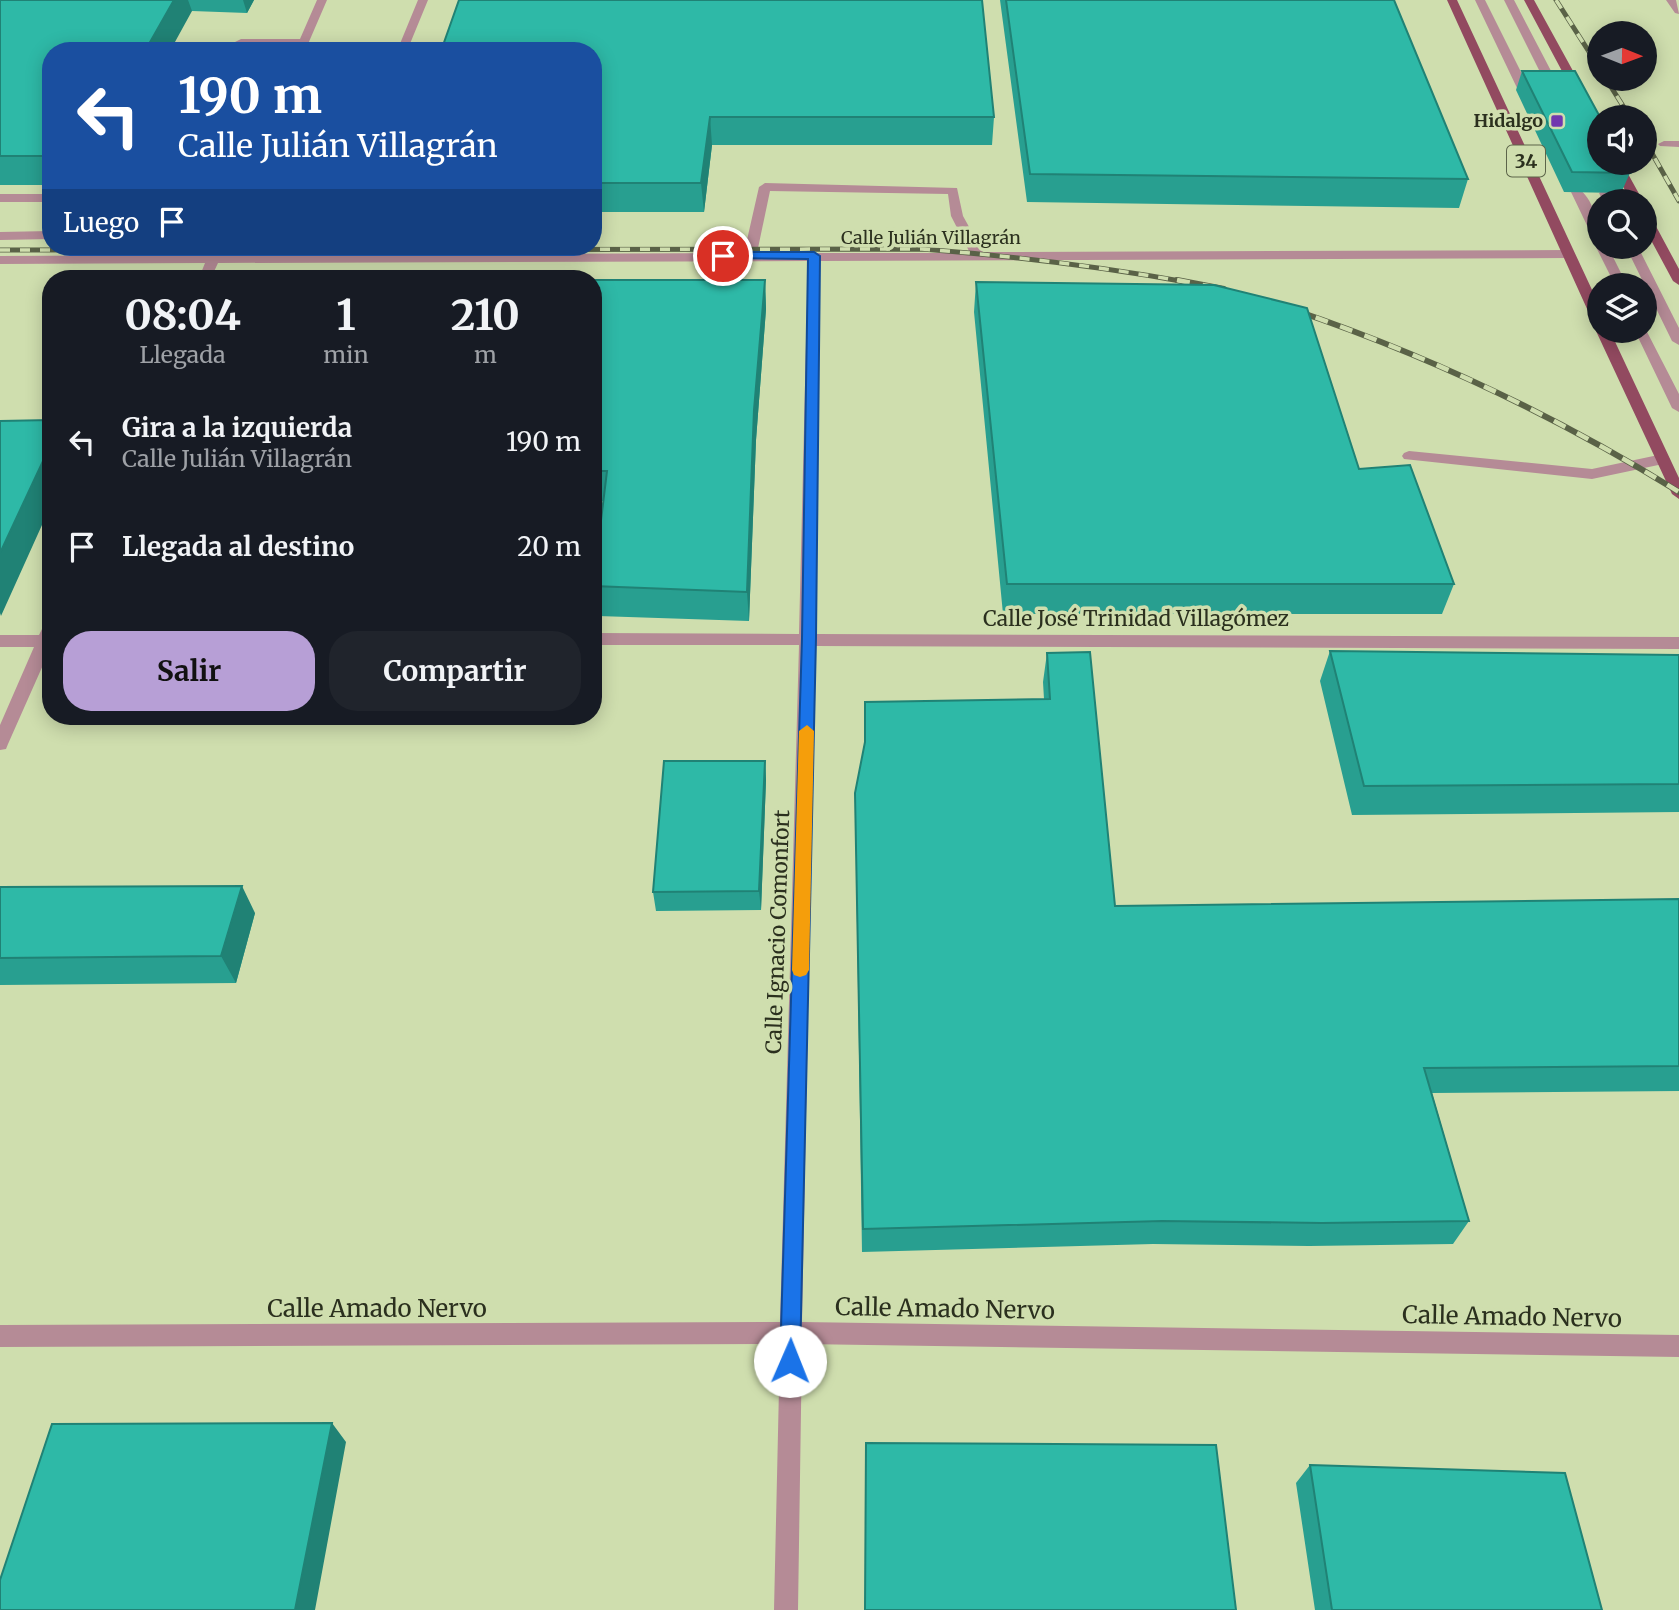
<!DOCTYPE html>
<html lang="es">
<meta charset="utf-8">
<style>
body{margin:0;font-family:Merriweather,serif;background:#20242c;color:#f1f3f6;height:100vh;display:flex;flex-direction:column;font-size:26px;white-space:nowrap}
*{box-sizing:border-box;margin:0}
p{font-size:23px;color:#9ea1a6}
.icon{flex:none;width:38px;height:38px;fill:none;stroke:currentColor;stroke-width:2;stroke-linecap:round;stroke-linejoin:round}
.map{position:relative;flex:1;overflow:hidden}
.sheet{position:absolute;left:42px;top:270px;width:560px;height:455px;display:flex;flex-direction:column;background:#171b24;border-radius:28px;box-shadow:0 4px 18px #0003}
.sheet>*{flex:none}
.top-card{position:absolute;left:42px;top:42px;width:560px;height:214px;border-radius:28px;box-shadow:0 4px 18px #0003;background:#1a4fa0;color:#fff;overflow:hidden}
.needle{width:46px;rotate:91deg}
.controls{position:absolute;left:1587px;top:21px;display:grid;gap:14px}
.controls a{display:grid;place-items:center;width:70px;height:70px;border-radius:50%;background:#171b24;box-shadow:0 4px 18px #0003;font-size:35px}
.pin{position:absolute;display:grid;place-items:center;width:60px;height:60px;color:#fff;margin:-30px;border:4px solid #fff;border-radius:50%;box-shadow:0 2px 7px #0007}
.me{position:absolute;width:77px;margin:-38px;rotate:1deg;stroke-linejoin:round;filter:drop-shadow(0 0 5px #0008)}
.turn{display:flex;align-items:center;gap:24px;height:147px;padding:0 21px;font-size:32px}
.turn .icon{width:91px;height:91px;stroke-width:2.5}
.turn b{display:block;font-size:49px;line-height:60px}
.then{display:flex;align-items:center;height:66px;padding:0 21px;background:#0003;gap:14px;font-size:26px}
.eta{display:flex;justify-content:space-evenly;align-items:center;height:119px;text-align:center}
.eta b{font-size:42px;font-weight:700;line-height:49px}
.cta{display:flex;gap:14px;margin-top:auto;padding:14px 21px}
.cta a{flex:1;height:80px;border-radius:28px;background:#b79fd6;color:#111;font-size:28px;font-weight:700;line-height:80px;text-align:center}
.cta a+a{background:#20242c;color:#f1f3f6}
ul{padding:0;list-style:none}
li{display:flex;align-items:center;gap:21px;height:105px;padding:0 21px}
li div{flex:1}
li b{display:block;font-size:26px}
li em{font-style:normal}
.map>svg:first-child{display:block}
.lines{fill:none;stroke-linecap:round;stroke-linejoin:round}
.minor{fill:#b58b96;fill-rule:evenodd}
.major{fill:#924a60;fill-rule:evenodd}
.rail-far1-casing{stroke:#5a6247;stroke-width:5}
.rail-casing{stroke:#5a6247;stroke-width:6}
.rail-far1{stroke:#cfdeae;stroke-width:3.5;stroke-dasharray:10;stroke-linecap:butt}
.rail{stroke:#cfdeae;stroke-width:4.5;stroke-dasharray:13;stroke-linecap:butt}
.wall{fill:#289f90}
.shaded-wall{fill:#208275}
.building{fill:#2eb9a7;stroke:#208275;stroke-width:2}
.route{fill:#1a73e8;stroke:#114b97;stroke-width:2}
.slow{fill:#f59e0b}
.poi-dot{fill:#7138af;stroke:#cfdeae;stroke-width:2.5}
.labels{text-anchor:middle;stroke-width:7;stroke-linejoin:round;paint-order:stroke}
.far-poi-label{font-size:18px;font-weight:bold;fill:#2b301e;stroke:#cfdeae;text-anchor:end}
.far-street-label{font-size:18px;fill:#2b301e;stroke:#cfdeae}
.shield{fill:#cfdeae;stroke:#5c6449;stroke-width:2}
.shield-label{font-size:19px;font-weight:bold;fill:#2b301e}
.street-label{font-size:21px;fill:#2b301e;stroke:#cfdeae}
.near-street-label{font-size:24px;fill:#2b301e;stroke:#cfdeae}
</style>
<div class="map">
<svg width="1679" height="1610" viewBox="0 0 1679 1610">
<rect width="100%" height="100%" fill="#cfdeae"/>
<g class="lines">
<path class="minor" d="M 317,0 L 327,0 L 305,51 L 295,51 L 297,45 L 243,45 L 231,51 L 217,51 L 241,39 L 300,39 Z
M 418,0 L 428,0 L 407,51 L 397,51 Z
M 1475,0 L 1485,0 L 1530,90 L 1528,92 L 1518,90 Z
M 1504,0 L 1514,0 L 1561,90 L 1559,92 L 1549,90 Z
M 1666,0 L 1676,0 L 1679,14 L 1675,13 Z
M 1664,141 L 1679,141 L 1679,147 L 1660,146 L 1658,144 Z
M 765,183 L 957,188 L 963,216 L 983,252 L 1568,250 L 1574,254 L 1568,258 L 820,261 L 815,634 L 1679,637 L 1679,649 L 815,646 L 802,1322 L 1679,1335 L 1679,1357 L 802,1344 L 798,1610 L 774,1610 L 780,1344 L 0,1347 L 0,1325 L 780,1322 L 799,645 L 593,645 L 593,633 L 799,634 L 808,261 L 218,263 L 211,278 L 199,278 L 205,263 L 0,264 L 0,256 L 208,255 L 212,247 L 224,247 L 221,255 L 744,253 L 759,187 ZM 770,191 L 948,194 L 951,216 L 970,253 L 757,253 Z
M 1577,188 C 1593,196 1600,227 1600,244 L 1594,240 L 1571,192 Z
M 1605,189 L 1609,190 L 1615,201 L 1603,201 L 1599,193 Z
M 0,194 L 51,194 L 51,202 L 0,202 Z
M 51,231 L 51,239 L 0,240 L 0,232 Z
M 1598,244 L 1608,247 L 1627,285 L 1615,285 L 1596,247 Z
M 1626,247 L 1638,247 L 1679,328 L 1679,345 L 1672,341 Z
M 1645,328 L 1679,394 L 1679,412 L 1672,408 L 1635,331 L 1645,331 Z
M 1409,451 L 1592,469 L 1663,454 L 1670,459 L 1663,464 L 1592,479 L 1404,459 L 1402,456 L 1404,453 Z
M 51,621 L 51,647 L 8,744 L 6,749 L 0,750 L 0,725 L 34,647 L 0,647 L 0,635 L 39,635 L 45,623 Z"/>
<path class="major" d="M 1447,0 L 1457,0 L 1600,307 L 1600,326 L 1593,322 Z
M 1524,0 L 1534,0 L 1600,120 L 1600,134 L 1594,131 Z
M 1610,163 L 1622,163 L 1643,201 L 1631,201 Z
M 1645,213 L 1651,217 L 1679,269 L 1679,285 L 1673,281 L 1645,229 Z
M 1598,328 L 1600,331 L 1610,331 L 1679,478 L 1679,499 L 1672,494 L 1596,331 Z"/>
<g class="rail-far1-casing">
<path id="rail-far1" d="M 1556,0 L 1600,69
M 1606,79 L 1630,117
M 1645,141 L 1679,201
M 0,250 L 922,249 C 1011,256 1098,266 1186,282"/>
</g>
<g class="rail-casing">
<path id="rail" d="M 1177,280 L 1224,289
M 1291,309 C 1428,355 1556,416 1679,492"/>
</g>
<use href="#rail-far1" class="rail-far1"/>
<use href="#rail" class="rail"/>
</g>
<path class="wall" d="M 0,0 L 254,0 L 247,13 L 192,11 L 51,51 L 51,185 L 0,185 Z
M 1000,0 L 1394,0 L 1468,179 L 1459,208 L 1027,202 Z
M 593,51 L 994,117 L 992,145 L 712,145 L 704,212 L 593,212 Z
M 1522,71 L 1630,173 L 1621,193 L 1564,192 L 1516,90 Z
M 593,280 L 765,280 L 766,309 L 756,440 L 749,621 L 598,616 L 593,590 L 593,582 L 603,501 L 593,501 Z
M 976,282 L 1359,469 L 1454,584 L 1442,614 L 1003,614 L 974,312 Z
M 1330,651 L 1679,655 L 1679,812 L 1352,815 L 1320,681 Z
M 1047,653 L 1115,906 L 1679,899 L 1679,1091 L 1432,1093 L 1469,1221 L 1453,1244 L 1309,1246 L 1153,1244 L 862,1252 L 855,793 L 1044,699 L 1043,682 Z
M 765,761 L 766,780 L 761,910 L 656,911 L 653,892 Z
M 0,887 L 255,913 L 236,983 L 0,985 Z
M 866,1443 L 1236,1610 L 865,1610 Z
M 1310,1465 L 1602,1610 L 1315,1610 L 1296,1483 Z"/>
<path class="shaded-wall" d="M 174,0 L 188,0 L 192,11 L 170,51 L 145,51 Z
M 243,0 L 254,0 L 247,13 Z
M 710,117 L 712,145 L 704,212 L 701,183 Z
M 765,280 L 766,309 L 756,440 L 749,621 L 747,592 L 754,410 Z
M 51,444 L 51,505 L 1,616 L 0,613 L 0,553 Z
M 765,761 L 766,780 L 761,910 L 759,891 Z
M 242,886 L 255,913 L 236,983 L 221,956 Z
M 332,1423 L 346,1442 L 315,1610 L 295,1610 Z"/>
<path class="building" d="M 0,0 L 174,0 L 145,51 L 51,51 L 51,156 L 0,156 Z
M 459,0 L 982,0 L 994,117 L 710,117 L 701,183 L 593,183 L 593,51 L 441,51 Z
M 1006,0 L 1394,0 L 1468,179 L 1030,174 Z
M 1522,71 L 1575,71 L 1600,117 L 1600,163 L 1624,163 L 1630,173 L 1572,172 Z
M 593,280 L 765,280 L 754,410 L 747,592 L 593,586 L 607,471 L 593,471 Z
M 976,282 L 1214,285 L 1307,308 L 1359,469 L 1410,465 L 1454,584 L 1007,584 Z
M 51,420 L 51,444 L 0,553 L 0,421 Z
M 1330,651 L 1679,655 L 1679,784 L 1364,786 Z
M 1090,652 L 1115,906 L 1679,899 L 1679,1066 L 1424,1068 L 1469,1221 L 1322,1223 L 1162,1221 L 863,1229 L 855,793 L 865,742 L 865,702 L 1050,699 L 1047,653 Z
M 664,761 L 765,761 L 759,891 L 653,892 Z
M 242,886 L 221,956 L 0,958 L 0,887 Z
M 332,1423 L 295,1610 L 0,1610 L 0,1580 L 52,1424 Z
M 866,1443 L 1216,1445 L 1236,1610 L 865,1610 Z
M 1310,1465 L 1565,1473 L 1602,1610 L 1332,1610 Z"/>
<path class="route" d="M 723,252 L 814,252 L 820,256 L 816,638 L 800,1361 L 797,1368 L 790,1371 L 783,1368 L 780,1361 L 802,638 L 808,259 L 719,258 L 717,256 Z"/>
<path class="slow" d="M 807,725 L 814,731 L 809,970 L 806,975 L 800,977 L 794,975 L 792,970 L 799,731 Z"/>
<rect class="poi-dot" x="1550" y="114" width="14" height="14" rx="3.5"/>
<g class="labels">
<g class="far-poi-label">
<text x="1543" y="127">Hidalgo</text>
</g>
<g class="far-street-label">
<text x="931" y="244">Calle Julián Villagrán</text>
</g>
<rect class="shield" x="1507" y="145.5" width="38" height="31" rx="5"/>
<g class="shield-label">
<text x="1526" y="168">34</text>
</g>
<g class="street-label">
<text x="1136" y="626">Calle José Trinidad Villagómez</text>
<text transform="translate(778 932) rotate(-88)" y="7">Calle Ignacio Comonfort</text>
</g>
<g class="near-street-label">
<text x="377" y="1317">Calle Amado Nervo</text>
<text transform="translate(945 1309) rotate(1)" y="8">Calle Amado Nervo</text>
<text transform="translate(1512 1317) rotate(1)" y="8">Calle Amado Nervo</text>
</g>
</g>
</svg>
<div class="controls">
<a><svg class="needle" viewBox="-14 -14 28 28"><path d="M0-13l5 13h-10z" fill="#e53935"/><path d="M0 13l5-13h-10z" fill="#9ea1a6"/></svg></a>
<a><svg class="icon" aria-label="sound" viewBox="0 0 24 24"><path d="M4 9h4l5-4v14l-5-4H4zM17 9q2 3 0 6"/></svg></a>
<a><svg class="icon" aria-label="search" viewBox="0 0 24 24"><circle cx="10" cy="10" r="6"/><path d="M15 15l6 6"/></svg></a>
<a><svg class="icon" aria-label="layers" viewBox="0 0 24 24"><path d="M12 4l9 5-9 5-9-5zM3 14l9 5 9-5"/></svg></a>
</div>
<div class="pin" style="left:723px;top:256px;background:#d93025"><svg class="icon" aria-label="arrive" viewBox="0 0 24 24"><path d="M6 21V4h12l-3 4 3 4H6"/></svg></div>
<svg class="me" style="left:790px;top:1361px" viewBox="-20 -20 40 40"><circle r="19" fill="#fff"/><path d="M0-13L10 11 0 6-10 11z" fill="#1a73e8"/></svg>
<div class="top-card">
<div class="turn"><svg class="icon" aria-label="left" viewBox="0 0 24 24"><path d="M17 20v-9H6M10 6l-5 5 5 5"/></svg><div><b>190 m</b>Calle Julián Villagrán</div></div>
<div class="then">Luego<svg class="icon" aria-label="arrive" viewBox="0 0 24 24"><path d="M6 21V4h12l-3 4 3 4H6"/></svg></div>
</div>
<section class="sheet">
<div class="eta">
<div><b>08:04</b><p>Llegada</p></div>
<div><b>1</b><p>min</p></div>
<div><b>210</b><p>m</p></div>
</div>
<ul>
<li><svg class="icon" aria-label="left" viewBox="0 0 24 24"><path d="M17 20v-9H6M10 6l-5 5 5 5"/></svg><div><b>Gira a la izquierda</b><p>Calle Julián Villagrán</p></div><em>190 m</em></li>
<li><svg class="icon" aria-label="arrive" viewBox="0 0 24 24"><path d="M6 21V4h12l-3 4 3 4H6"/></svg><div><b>Llegada al destino</b></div><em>20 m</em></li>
</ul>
<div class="cta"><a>Salir</a><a>Compartir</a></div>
</section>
</div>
